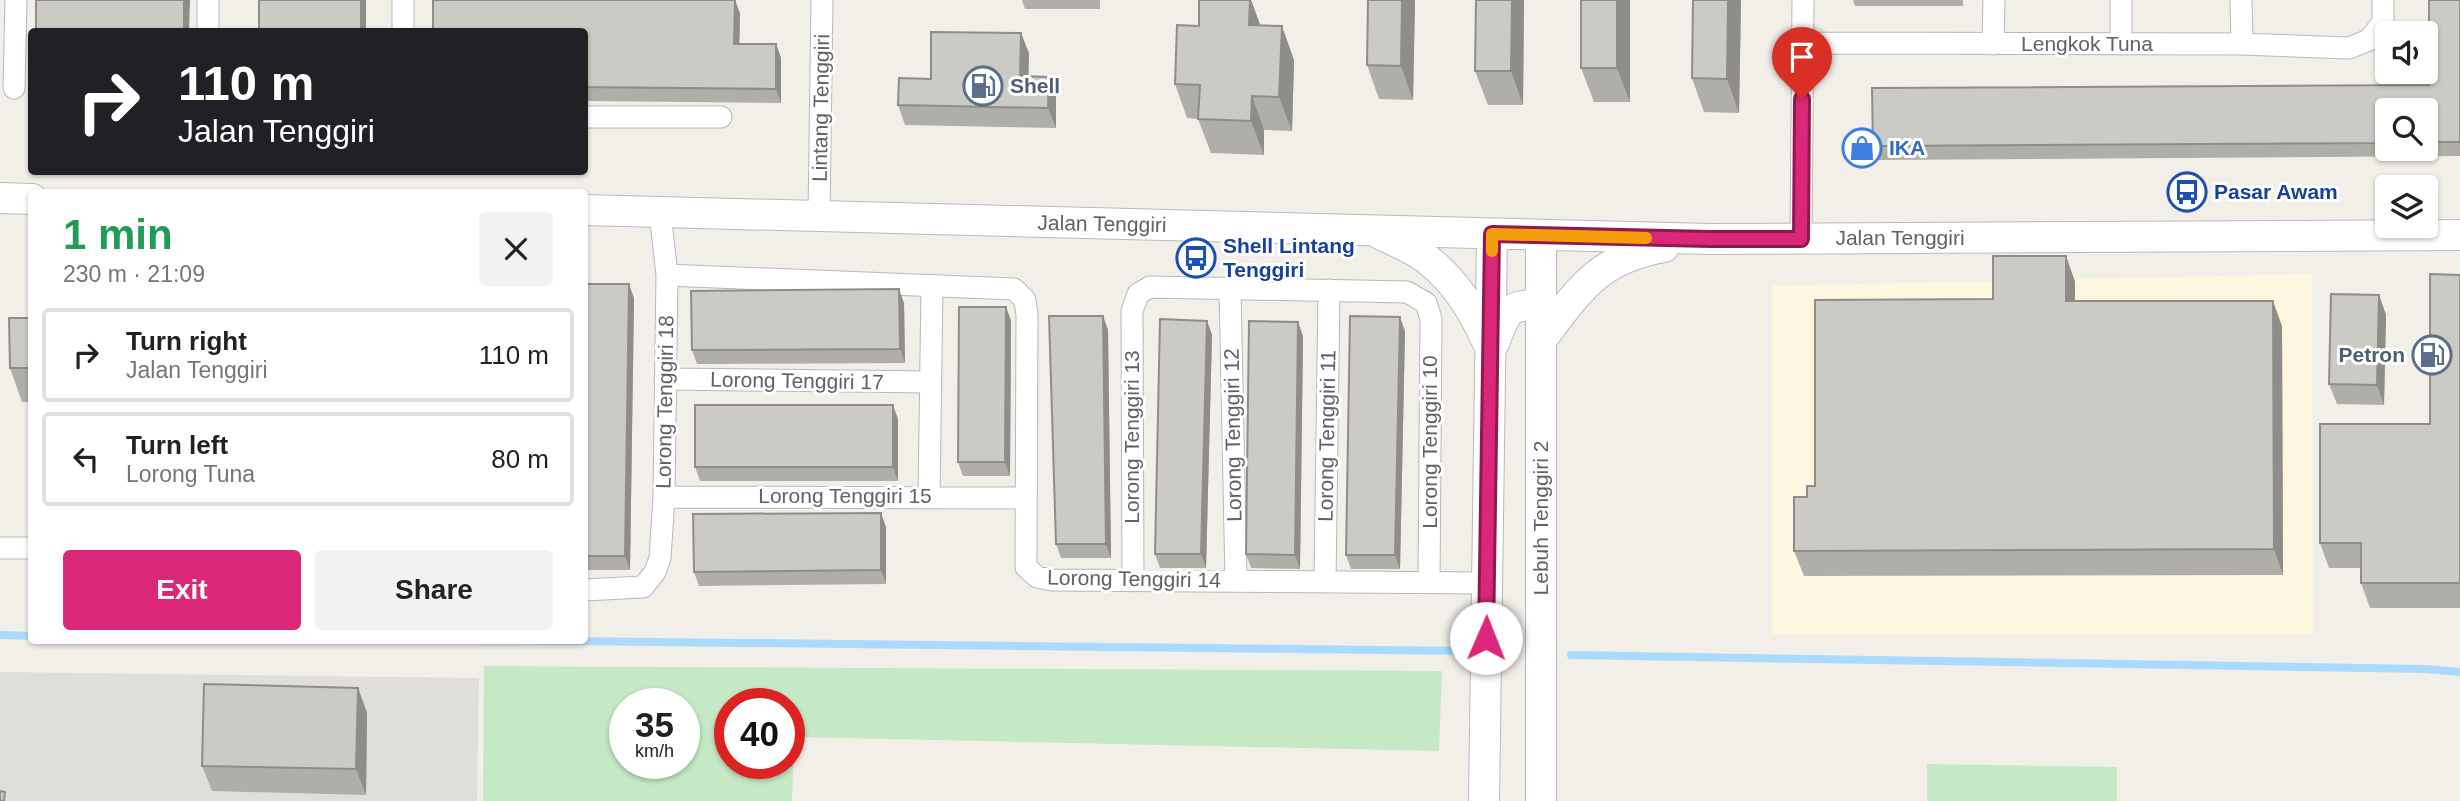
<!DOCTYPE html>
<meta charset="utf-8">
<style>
body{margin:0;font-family:Arial,sans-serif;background:#f2f2f2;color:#222;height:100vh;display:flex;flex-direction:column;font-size:26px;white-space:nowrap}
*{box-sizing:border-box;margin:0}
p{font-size:23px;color:#767676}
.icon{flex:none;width:38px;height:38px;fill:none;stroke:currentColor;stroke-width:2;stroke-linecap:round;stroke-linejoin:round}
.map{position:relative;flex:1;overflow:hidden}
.details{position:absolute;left:28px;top:189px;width:560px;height:455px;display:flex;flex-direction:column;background:#fff;border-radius:7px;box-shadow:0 2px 5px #0004}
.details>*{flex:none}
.guide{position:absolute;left:28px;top:28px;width:560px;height:147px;border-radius:7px;box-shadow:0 2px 5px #0004;background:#202124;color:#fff;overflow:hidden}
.controls{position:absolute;left:2375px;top:21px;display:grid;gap:14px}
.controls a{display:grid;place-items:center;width:63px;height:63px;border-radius:7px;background:#fff;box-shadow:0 2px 5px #0004;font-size:35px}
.speed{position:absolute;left:609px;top:688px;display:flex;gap:14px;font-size:35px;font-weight:700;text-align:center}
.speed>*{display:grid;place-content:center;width:91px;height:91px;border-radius:50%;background:#fff;box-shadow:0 2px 5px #0004;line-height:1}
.speed small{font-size:18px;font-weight:400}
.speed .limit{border:10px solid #d22;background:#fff;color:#111}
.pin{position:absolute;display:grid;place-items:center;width:60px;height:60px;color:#fff;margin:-72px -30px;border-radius:50% 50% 50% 0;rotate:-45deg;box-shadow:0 0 7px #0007}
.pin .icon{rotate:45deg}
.me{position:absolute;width:77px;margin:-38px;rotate:1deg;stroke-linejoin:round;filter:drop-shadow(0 0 5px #0008)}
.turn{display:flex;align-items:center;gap:24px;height:147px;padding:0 35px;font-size:32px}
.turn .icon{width:91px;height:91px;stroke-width:2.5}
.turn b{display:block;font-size:49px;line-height:60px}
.round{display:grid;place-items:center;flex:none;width:74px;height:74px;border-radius:7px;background:#f2f2f2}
.summary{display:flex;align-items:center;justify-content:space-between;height:119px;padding:0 35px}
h1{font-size:42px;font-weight:800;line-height:52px;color:#1e9e55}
.action{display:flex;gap:14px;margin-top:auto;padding:14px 35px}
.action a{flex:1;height:80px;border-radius:7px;background:#db2777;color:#fff;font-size:28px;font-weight:800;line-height:80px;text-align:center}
.action a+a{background:#f2f2f2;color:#222}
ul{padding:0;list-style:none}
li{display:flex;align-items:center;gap:21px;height:94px;margin:0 14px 10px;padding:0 21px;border:4px solid #e0e0e0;border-radius:7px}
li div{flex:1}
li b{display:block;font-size:26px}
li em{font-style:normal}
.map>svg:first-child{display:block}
.commercial{fill:#fef7e0}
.industrial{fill:#e0deda}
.green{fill:#c5e8c5;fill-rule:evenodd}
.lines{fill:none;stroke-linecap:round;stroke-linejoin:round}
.stream{stroke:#aadaff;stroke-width:8}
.street-casing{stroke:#b5b8bc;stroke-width:23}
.secondary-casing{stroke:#b6babf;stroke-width:32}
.street{stroke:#fff;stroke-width:21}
.secondary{stroke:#fff;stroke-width:30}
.wall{fill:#afaea9;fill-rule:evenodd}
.shaded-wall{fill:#8f8d8a}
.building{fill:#cccac5;stroke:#8f8d8a;stroke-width:2}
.route-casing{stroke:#8e194d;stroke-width:18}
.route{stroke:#db2777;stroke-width:12}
.slow{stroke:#f59e0b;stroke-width:12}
.labels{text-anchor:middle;stroke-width:6;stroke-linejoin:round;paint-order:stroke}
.street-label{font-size:21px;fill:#5f6368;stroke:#fff}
.service-label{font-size:21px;font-weight:bold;fill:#4e5e75;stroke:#fff;text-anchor:start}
.shop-label{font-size:21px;font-weight:bold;fill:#366cbe;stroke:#fff;text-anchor:start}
.transit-label{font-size:21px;font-weight:bold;fill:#164399;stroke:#fff;text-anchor:start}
</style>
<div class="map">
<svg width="2460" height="801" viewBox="0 0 2460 801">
<rect width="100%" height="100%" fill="#f1efe8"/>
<path class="commercial" d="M 2312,274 L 2313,634 L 1772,634 L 1772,286 Z"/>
<path class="industrial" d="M 0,672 L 479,678 L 477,801 L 0,801 Z"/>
<path class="green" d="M 484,666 L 1442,671 L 1439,751 L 794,737 L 792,801 L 483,801 ZM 625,704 L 684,704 L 684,763 L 625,763 ZM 730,704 L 789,704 L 789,763 L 730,763 Z
M 1927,764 L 2117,767 L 2117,801 L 1927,801 Z"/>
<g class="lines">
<path class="stream" d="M 0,635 L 32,636
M 483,640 L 1472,651
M 1571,655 L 2425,669 L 2460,672"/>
<g class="street-casing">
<path id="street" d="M 208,0 L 208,32
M 403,0 L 403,32
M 2121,0 L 2121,44
M 2241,0 L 2242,44
M 1803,43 L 2242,44 L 2349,48 L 2369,40 L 2383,22 L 2383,0
M 1993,44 L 1994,0
M 14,88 L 16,0
M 584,117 L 721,117
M 819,216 L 822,0
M 1801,239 L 1803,0
M 667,275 L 1014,289 L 1025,300 L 1027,315 L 1026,567 L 1037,577 L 1052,580 L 1487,583
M 1230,288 L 1236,581
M 665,379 L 929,382
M 929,496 L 932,287
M 664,497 L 1025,498
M 0,548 L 32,548
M 1133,581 L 1132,311 L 1138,294 L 1150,287 L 1407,292 L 1426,303 L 1431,319 L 1429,582
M 1325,582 L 1329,290
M 584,590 L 643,587 L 655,572 L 660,558 L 664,497 L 667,275 L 660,212"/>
</g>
<g class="secondary-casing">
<path id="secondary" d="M 0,198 L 32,199
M 584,210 L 1710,239 L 2460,235
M 1378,233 C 1394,241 1413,248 1427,259 C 1457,283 1472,309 1488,343
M 1541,235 L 1541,801
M 1541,340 C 1580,289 1597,259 1664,247
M 1494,343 C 1507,312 1504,305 1541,305
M 1484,801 L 1492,234"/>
</g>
<use href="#street" class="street"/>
<use href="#secondary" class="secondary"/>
</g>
<path class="wall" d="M 735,0 L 740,14 L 739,44 L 776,44 L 781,58 L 781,103 L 584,101 L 584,32 Z
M 1022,0 L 1100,0 L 1100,9 L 1025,9 Z
M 1251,0 L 1260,25 L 1294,60 L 1292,131 L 1264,130 L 1264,155 L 1211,153 L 1198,119 L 1187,118 L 1175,84 L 1199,26 Z
M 1368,0 L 1415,0 L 1413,100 L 1379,99 L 1367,65 Z
M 1524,0 L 1523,105 L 1488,105 L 1475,71 Z
M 1581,0 L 1630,0 L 1630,102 L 1594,102 L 1581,68 Z
M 1693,0 L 1741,0 L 1739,113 L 1704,112 L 1692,78 Z
M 1853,0 L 1963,0 L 1963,6 L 1855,6 Z
M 2460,0 L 2460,156 L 1878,160 L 1873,146 L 2429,85 ZM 2387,110 L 2426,110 L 2426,149 L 2387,149 Z
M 1029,53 L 1028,76 L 1049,77 L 1056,97 L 1056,128 L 905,125 L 898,105 L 931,79 Z
M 2066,256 L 2075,282 L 2075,301 L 2282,326 L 2283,575 L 1804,576 L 1794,551 L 1807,497 L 1815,486 Z
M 2460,275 L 2460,608 L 2370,608 L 2361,583 L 2361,568 L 2329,568 L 2320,543 L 2430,424 Z
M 584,284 L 634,298 L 630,570 L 584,570 Z
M 32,286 L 32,402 L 22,402 L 10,368 L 31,318 Z
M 2379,295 L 2386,315 L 2384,405 L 2337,404 L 2329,384 Z
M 904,303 L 905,363 L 697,364 L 692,350 Z
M 1006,307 L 1011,321 L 1010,476 L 963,476 L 958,462 Z
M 1103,316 L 1108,330 L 1111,558 L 1061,558 L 1056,544 Z
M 1207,321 L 1212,335 L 1206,568 L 1160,568 L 1155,554 Z
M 1405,331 L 1400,569 L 1351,569 L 1346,555 Z
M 1303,336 L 1300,569 L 1251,568 L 1246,554 Z
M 898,419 L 898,481 L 700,481 L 695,467 Z
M 886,527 L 886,584 L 699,586 L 694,572 Z
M 358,688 L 367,713 L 366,795 L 212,791 L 202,766 Z"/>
<path class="shaded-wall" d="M 184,0 L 190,0 L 189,32 L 184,32 Z
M 361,0 L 366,0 L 366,32 L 361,32 Z
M 735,0 L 740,14 L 739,57 L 734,44 Z
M 1250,0 L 1251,0 L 1262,30 L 1249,25 Z
M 1402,0 L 1415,0 L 1413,100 L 1401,66 Z
M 1512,0 L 1524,0 L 1523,105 L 1511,71 Z
M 1617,0 L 1630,0 L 1630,102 L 1617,68 Z
M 1728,0 L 1741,0 L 1739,113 L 1727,79 Z
M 1282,26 L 1294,60 L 1292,131 L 1279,97 Z
M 1021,33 L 1029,53 L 1028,96 L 1020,76 Z
M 776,44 L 781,58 L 781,103 L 776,89 Z
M 1049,77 L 1056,97 L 1056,128 L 1048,108 Z
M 1252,96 L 1264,130 L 1264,155 L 1251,121 Z
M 2066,256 L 2075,282 L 2075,327 L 2066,301 Z
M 629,284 L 634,298 L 630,570 L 625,556 Z
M 899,289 L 904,303 L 905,363 L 900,349 Z
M 2379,295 L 2386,315 L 2384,405 L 2377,385 Z
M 2273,301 L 2282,326 L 2283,575 L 2274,549 Z
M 1006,307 L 1011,321 L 1010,476 L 1005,462 Z
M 1103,316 L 1108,330 L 1111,558 L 1106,544 Z
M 1400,317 L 1405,331 L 1400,569 L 1395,555 Z
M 1207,321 L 1212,335 L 1206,568 L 1201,554 Z
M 1298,322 L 1303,336 L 1300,569 L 1295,555 Z
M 893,405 L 898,419 L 898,481 L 893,467 Z
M 881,513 L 886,527 L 886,584 L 881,570 Z
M 358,688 L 367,713 L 366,795 L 356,769 Z"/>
<path class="building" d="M 36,0 L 184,0 L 184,32 L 36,32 Z
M 259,0 L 361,0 L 361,32 L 259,32 Z
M 433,0 L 735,0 L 734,44 L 776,44 L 776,89 L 584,87 L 584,32 L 433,32 Z
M 1199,0 L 1250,0 L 1249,25 L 1282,26 L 1279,97 L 1252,96 L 1251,121 L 1198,119 L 1200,85 L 1175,84 L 1177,25 L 1199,26 Z
M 1368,0 L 1402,0 L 1401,66 L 1367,65 Z
M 1476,0 L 1512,0 L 1511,71 L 1475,71 Z
M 1581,0 L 1617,0 L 1617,68 L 1581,68 Z
M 1693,0 L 1728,0 L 1727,79 L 1692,78 Z
M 2429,0 L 2460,0 L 2460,142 L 2426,142 L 2426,110 L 2387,110 L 2387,143 L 1873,146 L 1872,88 L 2429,85 Z
M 931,32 L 1021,33 L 1020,76 L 1049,77 L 1048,108 L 898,105 L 899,78 L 931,79 Z
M 1993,256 L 2066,256 L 2066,301 L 2273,301 L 2274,549 L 1794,551 L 1794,497 L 1807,497 L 1807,486 L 1815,486 L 1815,300 L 1993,299 Z
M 2430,274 L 2460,275 L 2460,583 L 2361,583 L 2361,543 L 2320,543 L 2320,424 L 2430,424 Z
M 584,284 L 629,284 L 625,556 L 584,556 Z
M 31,286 L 32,286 L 32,368 L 10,368 L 9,318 L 31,318 Z
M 899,289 L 900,349 L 692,350 L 691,291 Z
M 2331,294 L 2379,295 L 2377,385 L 2329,384 Z
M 959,307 L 1006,307 L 1005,462 L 958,462 Z
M 1049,316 L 1103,316 L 1106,544 L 1056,544 Z
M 1350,316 L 1400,317 L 1395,555 L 1346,555 Z
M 1160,319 L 1207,321 L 1201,554 L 1155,554 Z
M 1249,321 L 1298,322 L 1295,555 L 1246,554 Z
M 695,405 L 893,405 L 893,467 L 695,467 Z
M 881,513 L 881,570 L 694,572 L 693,514 Z
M 204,684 L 358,688 L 356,769 L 202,766 Z
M 0,791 L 5,792 L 4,801 L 0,801 Z"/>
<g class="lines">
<g class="route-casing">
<path id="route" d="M 1486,638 L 1492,234 L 1710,239 L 1801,239 L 1802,99"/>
</g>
<use href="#route" class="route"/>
<path class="slow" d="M 1492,251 L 1492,234 L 1646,238"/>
</g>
<defs>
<g id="fuel-ring" transform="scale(2.0125)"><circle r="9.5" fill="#fff" stroke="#5c6f8a" stroke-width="1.5"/><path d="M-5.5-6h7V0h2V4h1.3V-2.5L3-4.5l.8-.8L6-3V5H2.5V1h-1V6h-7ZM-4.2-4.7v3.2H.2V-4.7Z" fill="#5c6f8a"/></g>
<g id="shop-ring" transform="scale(2.0125)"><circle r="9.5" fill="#fff" stroke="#3f7fe0" stroke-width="1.5"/><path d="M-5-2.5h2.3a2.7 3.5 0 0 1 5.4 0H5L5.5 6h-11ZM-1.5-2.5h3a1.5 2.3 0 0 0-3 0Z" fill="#3f7fe0"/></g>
<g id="bus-ring" transform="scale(2.0125)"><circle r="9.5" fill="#fff" stroke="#1a4fb4" stroke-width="1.5"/><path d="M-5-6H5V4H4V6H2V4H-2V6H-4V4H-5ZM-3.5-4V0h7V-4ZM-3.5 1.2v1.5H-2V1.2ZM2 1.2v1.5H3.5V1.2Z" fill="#1a4fb4"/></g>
</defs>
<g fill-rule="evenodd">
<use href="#fuel-ring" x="983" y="86"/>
<use href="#shop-ring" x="1862" y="148"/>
<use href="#bus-ring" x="2187" y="192"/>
<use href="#bus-ring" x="1196" y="258"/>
<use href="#fuel-ring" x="2432" y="355"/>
</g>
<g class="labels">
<g class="street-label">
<text x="2087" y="51">Lengkok Tuna</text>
<text transform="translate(821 108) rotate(-89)" y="7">Lintang Tenggiri</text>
<text transform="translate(1102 224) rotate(1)" y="7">Jalan Tenggiri</text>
<text x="1900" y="245">Jalan Tenggiri</text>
<text transform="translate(797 381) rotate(1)" y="7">Lorong Tenggiri 17</text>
<text transform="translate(665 402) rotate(-89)" y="7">Lorong Tenggiri 18</text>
<text transform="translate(1233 435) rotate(-91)" y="7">Lorong Tenggiri 12</text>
<text transform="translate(1327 436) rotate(-89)" y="7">Lorong Tenggiri 11</text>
<text transform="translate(1132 437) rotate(-90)" y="7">Lorong Tenggiri 13</text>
<text transform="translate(1430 442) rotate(-90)" y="7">Lorong Tenggiri 10</text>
<text x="845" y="503">Lorong Tenggiri 15</text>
<text transform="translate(1541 518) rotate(-90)" y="7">Lebuh Tenggiri 2</text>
<text transform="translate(1134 579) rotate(1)" y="7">Lorong Tenggiri 14</text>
</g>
<g class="service-label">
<text x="1010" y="93">Shell</text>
<text x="2405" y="362" text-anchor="end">Petron</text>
</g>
<g class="shop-label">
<text x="1889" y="155">IKA</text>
</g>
<g class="transit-label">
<text x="2214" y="199">Pasar Awam</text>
<text x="1223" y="253">Shell Lintang<tspan x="1223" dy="24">Tenggiri</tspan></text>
</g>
</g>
</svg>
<div class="controls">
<a><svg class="icon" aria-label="sound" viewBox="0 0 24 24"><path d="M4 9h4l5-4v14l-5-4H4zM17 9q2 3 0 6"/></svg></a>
<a><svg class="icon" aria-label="search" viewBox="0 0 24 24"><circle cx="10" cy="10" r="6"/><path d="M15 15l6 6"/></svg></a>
<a><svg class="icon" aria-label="layers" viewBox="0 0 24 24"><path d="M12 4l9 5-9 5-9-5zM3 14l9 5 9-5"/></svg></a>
</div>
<div class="speed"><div>35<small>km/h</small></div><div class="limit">40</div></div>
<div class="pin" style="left:1802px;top:99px;background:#d93025"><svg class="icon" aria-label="arrive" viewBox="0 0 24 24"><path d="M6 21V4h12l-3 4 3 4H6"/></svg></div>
<svg class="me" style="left:1486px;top:638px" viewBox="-20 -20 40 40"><circle r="19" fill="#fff"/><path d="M0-13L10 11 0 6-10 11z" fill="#db2777"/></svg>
<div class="guide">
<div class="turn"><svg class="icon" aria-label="right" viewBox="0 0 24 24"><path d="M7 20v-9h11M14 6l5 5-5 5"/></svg><div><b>110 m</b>Jalan Tenggiri</div></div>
</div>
<section class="details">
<div class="summary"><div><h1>1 min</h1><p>230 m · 21:09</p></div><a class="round"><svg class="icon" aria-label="close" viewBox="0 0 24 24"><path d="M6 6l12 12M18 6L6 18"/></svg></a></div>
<ul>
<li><svg class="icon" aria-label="right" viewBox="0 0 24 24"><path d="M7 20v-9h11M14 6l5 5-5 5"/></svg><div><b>Turn right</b><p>Jalan Tenggiri</p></div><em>110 m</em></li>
<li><svg class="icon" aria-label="left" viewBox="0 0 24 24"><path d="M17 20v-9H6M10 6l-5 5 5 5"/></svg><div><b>Turn left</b><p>Lorong Tuna</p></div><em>80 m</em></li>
</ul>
<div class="action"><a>Exit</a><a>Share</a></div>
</section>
</div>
